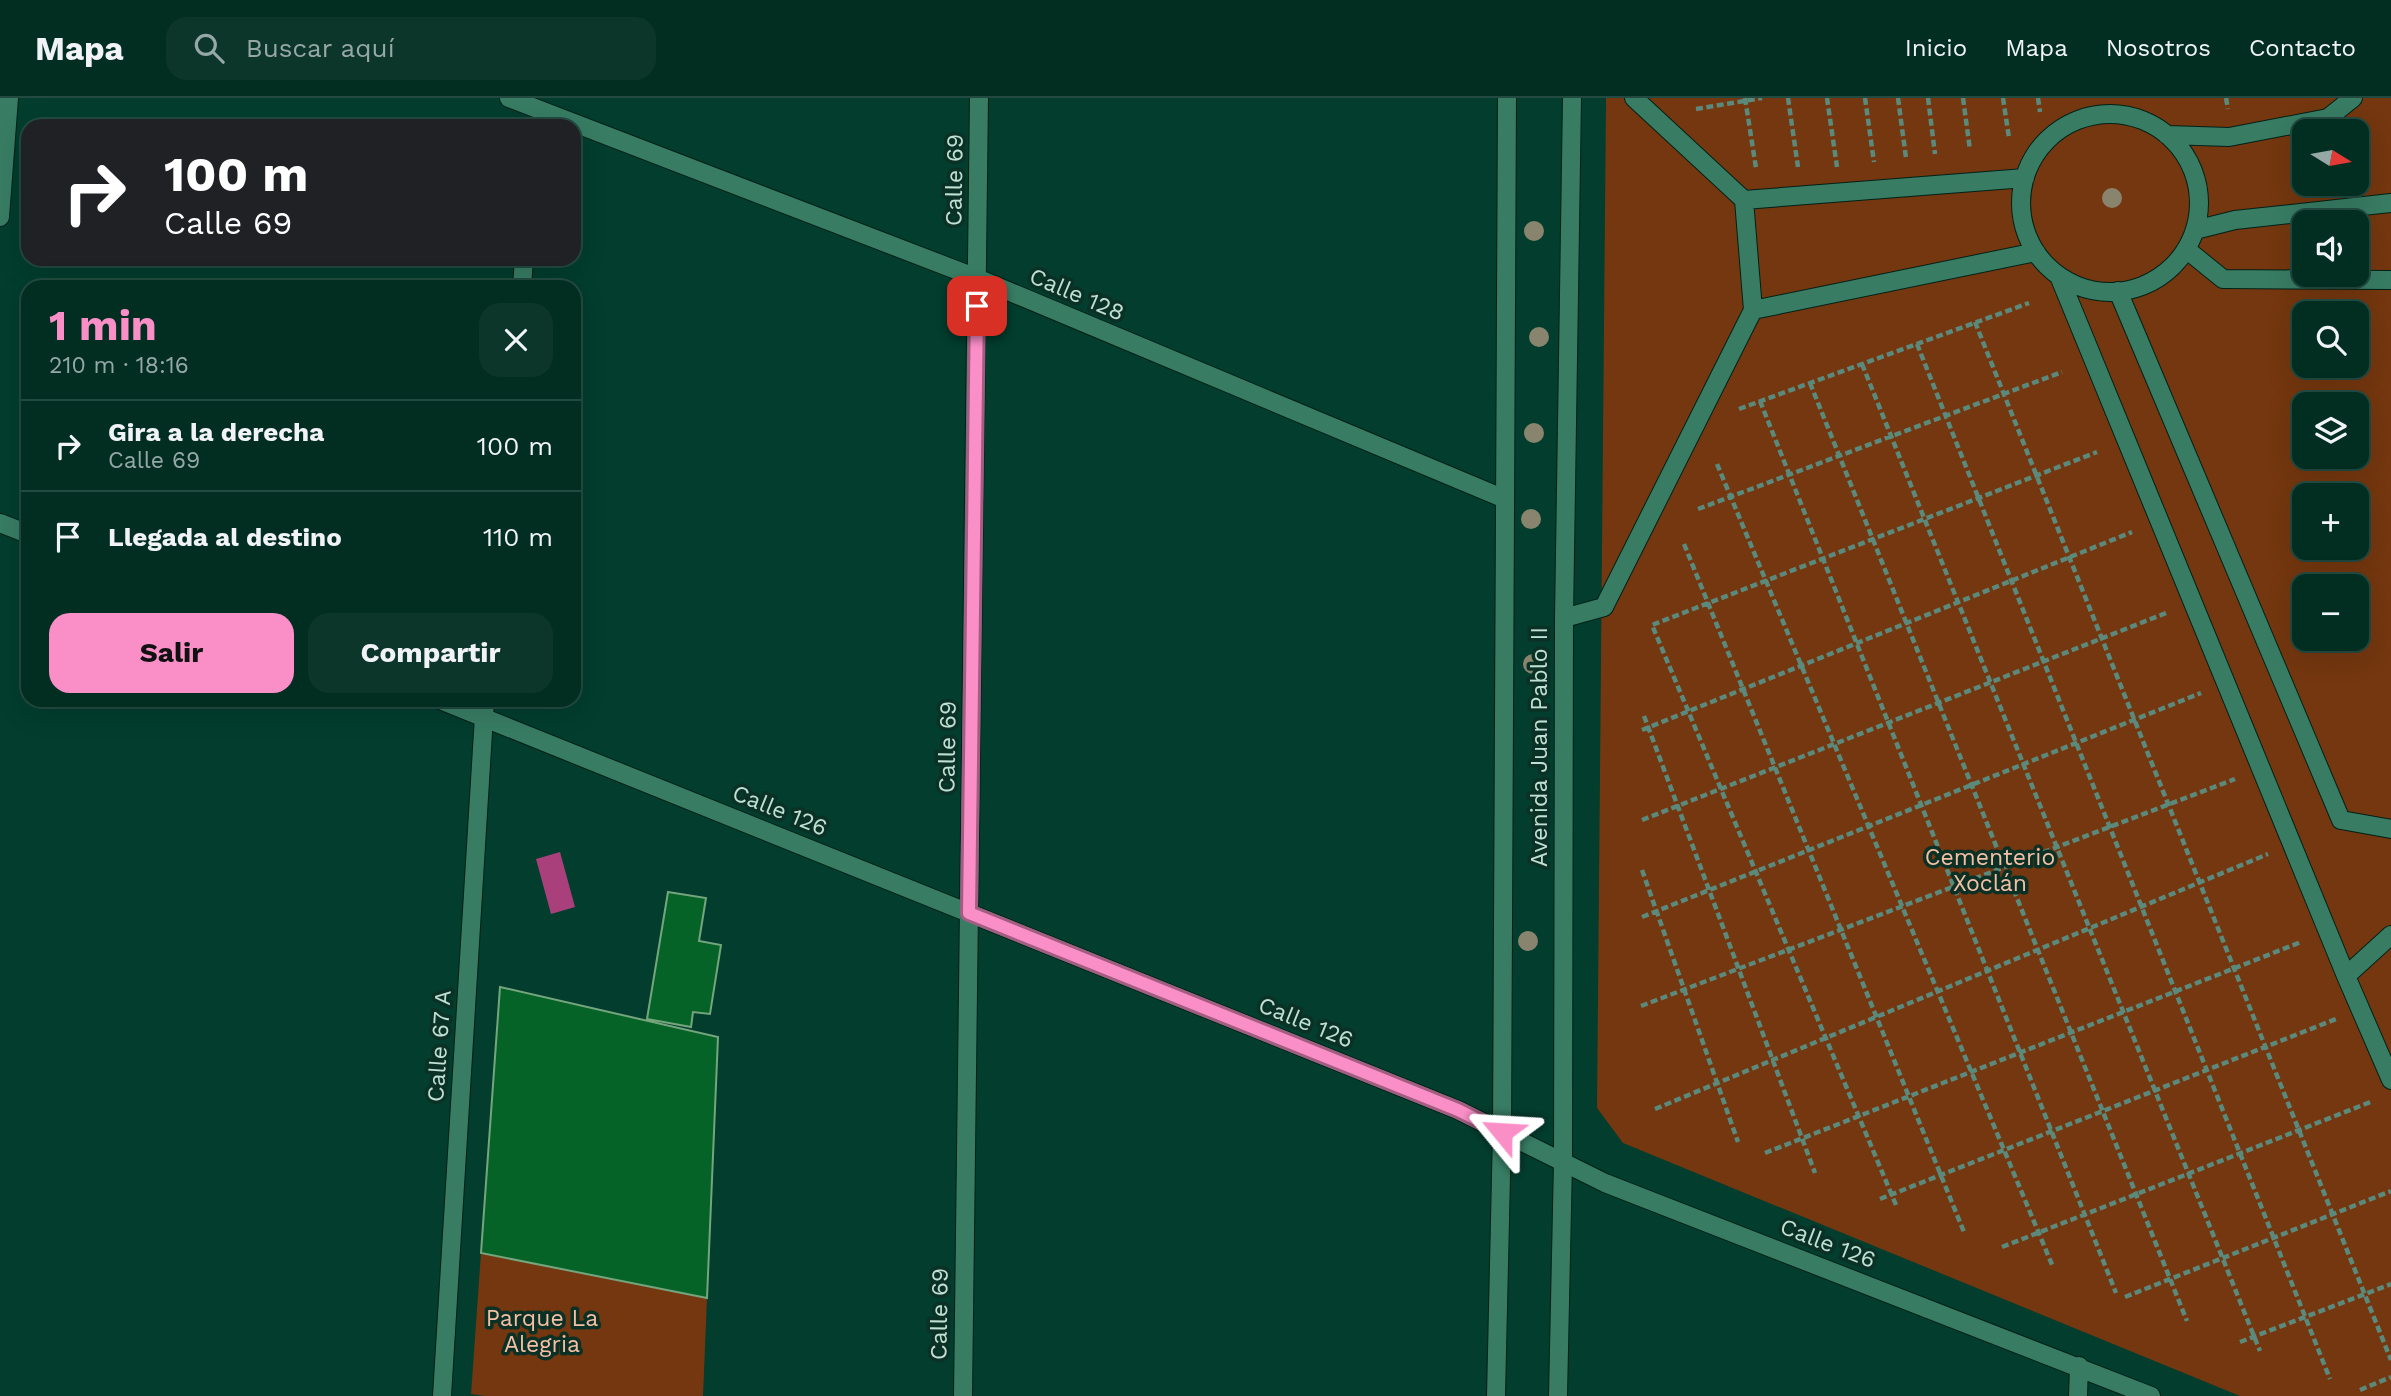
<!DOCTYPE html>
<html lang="es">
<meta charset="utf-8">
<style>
body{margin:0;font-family:"Work Sans",sans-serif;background:#0c362a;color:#f1f3f6;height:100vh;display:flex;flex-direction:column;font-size:26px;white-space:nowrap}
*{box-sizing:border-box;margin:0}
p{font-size:23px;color:#96a8a5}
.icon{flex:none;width:38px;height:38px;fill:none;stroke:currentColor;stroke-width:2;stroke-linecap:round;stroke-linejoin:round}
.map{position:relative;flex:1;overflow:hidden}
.details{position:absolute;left:21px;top:182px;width:560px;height:427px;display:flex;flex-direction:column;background:#022e22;border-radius:21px;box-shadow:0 7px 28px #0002,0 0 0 2px #234a40}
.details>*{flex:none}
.banner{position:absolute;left:21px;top:21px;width:560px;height:147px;border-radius:21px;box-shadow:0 7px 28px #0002,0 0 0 2px #234a40;background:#202124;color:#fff;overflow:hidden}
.needle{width:46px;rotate:101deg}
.fabs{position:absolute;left:2292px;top:21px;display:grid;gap:14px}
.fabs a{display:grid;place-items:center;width:77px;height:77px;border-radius:14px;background:#022e22;box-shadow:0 7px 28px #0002,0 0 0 2px #234a40;font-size:35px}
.pin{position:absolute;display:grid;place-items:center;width:60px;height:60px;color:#fff;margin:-30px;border-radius:14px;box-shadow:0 4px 10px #0006}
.me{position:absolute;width:77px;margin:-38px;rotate:297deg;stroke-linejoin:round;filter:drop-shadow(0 0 5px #0008)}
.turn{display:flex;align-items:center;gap:24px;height:147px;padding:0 28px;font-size:32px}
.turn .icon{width:91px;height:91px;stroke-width:2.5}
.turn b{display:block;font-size:49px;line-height:60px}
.round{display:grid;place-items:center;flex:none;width:74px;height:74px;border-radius:21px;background:#0c362a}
.summary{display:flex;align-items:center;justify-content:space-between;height:119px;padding:0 28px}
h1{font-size:42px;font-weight:700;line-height:52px;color:#fa8fc7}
.primary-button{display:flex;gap:14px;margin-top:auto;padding:14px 28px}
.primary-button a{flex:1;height:80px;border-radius:21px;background:#fa8fc7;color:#111;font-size:28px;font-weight:700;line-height:80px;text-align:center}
.primary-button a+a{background:#0c362a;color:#f1f3f6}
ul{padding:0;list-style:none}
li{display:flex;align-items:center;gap:21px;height:91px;padding:0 28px;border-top:2px solid #234a40}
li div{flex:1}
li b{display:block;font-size:26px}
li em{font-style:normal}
header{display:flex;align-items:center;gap:42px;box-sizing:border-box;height:98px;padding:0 35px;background:#022e22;border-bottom:2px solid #234a40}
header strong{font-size:33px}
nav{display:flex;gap:38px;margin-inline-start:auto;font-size:24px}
.search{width:490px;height:63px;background:#0c362a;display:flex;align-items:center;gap:18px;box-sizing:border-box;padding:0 24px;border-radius:21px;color:#96a8a5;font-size:26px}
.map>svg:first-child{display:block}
.green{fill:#74370f;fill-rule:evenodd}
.water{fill:#a9407c}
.building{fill:#066327;stroke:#75a57c;stroke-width:2}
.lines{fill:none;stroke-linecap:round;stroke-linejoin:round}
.lane-casing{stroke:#002117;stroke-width:20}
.street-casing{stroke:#002117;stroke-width:20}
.secondary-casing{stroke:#002117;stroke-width:20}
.path{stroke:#5b897b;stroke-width:4.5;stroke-dasharray:7 3.5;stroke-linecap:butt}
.lane{stroke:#387c64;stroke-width:18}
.street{stroke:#387c64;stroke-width:18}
.secondary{stroke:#387c64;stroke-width:18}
.tree{fill:#88846e}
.route-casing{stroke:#a25d81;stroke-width:18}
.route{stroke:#fa8fc7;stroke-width:12}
.labels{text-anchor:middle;stroke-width:7;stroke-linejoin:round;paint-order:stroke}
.street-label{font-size:23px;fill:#bfe0d3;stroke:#0b3025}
.park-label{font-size:23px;fill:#f5bfa4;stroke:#0b3025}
</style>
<header>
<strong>Mapa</strong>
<div class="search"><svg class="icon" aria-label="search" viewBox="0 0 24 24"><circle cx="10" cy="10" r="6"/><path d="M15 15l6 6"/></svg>Buscar aquí</div>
<nav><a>Inicio</a><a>Mapa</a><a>Nosotros</a><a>Contacto</a></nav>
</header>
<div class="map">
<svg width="2391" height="1298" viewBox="0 0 2391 1298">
<rect width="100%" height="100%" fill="#023d2d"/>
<path class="green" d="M 1606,0 L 2391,0 L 2391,1298 L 2240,1298 L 1623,1045 L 1597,1010 ZM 2305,33 L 2357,33 L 2357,86 L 2305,86 ZM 2305,124 L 2357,124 L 2357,177 L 2305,177 ZM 2305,215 L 2357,215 L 2357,268 L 2305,268 ZM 2305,306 L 2357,306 L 2357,359 L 2305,359 ZM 2305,397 L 2357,397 L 2357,450 L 2305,450 ZM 2305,488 L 2357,488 L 2357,541 L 2305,541 Z
M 481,1155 L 707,1200 L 703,1298 L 485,1298 L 471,1296 Z"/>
<path class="water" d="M 560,754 L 575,809 L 551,816 L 536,761 Z"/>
<path class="building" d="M 668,794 L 706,800 L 699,843 L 721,847 L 710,916 L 693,914 L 691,929 L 647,921 Z
M 500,889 L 718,939 L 707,1200 L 481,1155 Z"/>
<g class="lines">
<g class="lane-casing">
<path id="lane" d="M 1634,0 L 1744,102 L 2025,80
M2021 105a89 89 0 1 1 178 0a89 89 0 1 1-178 0Z
M 2167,37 L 2229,39 L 2328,20 L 2353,0
M 1744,102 L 1753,212
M 2195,132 L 2235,122 L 2391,105
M 2186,151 L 2223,181 L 2391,182
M 2059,178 L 2346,878 L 2391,982
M 2118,193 L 2341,722 L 2391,731
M 1564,520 L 1604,509 L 1753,212 L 2036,154
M 2346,878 L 2391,837"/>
</g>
<g class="street-casing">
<path id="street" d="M 509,0 L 977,180 L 1505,401
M 0,119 L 9,0
M 522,189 L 524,161
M 0,425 L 28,436
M 440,602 L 1458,1012 L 1605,1085 L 2151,1298
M 442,1298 L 485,602
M 963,1298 L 979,0
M 2078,1298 L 2079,1268"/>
</g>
<g class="secondary-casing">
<path id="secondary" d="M 1496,1298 L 1502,1034 L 1507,0
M 1558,1298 L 1563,1064 L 1564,520 L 1572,0"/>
</g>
<path class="path" d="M 1745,0 L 1756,70
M 1788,0 L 1798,69
M 1827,0 L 1837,69
M 1865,0 L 1874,64
M 1898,0 L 1906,60
M 1928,0 L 1935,56
M 1963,0 L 1970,52
M 2003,0 L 2009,40
M 2038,0 L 2040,14
M 2226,0 L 2228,11
M 1696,11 L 1762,0
M 1975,224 L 2391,1262
M 1917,246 L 2330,1281
M 1862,266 L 2260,1253
M 1810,285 L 2187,1223
M 1760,303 L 2116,1195
M 1739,311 L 2029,205
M 1717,366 L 2053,1169
M 1698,411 L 2062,274
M 1684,446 L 1964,1134
M 1644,618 L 1815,1075
M 1642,632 L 2132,434
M 1642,722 L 2166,515
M 1642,772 L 1738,1044
M 1642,819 L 2201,595
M 1641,908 L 2235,681
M 1655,1011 L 2268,756
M 1765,1055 L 2301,844
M 1880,1101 L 2336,921
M 1896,1107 L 1652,527 L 2097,354
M 2002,1149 L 2373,1003
M 2125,1199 L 2391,1093
M 2240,1244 L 2391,1186
M 2360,1292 L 2391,1279"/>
<use href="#lane" class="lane"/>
<use href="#street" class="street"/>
<use href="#secondary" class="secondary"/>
</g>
<g class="tree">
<circle cx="2112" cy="100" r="10"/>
<circle cx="1534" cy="133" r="10"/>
<circle cx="1539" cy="239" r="10"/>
<circle cx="1534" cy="335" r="10"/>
<circle cx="1531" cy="421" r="10"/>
<circle cx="1533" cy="566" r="10"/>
<circle cx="1528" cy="843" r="10"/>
</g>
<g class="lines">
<g class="route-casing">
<path id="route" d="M 977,208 L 969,815 L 1458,1012 L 1502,1034"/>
</g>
<use href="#route" class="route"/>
</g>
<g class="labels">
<g class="street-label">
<text transform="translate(954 82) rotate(-89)" y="8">Calle 69</text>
<text transform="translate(1077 196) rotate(23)" y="8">Calle 128</text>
<text transform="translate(947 649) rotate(-89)" y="8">Calle 69</text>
<text transform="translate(1539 649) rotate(-90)" y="8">Avenida Juan Pablo II</text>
<text transform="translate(780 712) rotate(22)" y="8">Calle 126</text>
<text transform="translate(1306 924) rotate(22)" y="8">Calle 126</text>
<text transform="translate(439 948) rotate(-86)" y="8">Calle 67 A</text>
<text transform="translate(1828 1145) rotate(21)" y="8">Calle 126</text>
<text transform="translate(939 1216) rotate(-89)" y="8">Calle 69</text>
</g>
<g class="park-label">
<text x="1990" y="767">Cementerio<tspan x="1990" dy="26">Xoclán</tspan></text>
<text x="542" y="1228">Parque La<tspan x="542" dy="26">Alegria</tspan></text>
</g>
</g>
</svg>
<div class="fabs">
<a><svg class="needle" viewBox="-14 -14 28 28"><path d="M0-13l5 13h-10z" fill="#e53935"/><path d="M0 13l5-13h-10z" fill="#96a8a5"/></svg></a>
<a><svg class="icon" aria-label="sound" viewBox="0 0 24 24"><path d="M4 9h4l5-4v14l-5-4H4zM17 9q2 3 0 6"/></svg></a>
<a><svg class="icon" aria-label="search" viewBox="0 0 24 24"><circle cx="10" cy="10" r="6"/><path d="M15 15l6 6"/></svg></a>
<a><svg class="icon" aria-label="layers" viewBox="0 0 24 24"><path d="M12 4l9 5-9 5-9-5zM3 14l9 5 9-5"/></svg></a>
<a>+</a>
<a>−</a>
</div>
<div class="pin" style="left:977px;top:208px;background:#d93025"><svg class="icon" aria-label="arrive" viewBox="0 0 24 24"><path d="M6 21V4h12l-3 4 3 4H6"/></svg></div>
<svg class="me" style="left:1502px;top:1034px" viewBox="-20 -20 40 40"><path d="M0-17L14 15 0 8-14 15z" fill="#fa8fc7" stroke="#fff" stroke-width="4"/></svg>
<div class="banner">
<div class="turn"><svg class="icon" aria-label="right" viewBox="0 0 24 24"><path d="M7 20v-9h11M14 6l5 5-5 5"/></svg><div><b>100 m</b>Calle 69</div></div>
</div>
<section class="details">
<div class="summary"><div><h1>1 min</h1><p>210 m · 18:16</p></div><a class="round"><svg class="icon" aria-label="close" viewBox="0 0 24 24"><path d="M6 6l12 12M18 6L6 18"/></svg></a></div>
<ul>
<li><svg class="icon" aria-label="right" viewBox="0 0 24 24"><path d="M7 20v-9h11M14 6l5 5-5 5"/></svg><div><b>Gira a la derecha</b><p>Calle 69</p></div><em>100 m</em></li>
<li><svg class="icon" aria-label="arrive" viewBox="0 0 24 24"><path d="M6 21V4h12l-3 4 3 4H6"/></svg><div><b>Llegada al destino</b></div><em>110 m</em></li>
</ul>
<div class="primary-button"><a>Salir</a><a>Compartir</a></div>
</section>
</div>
